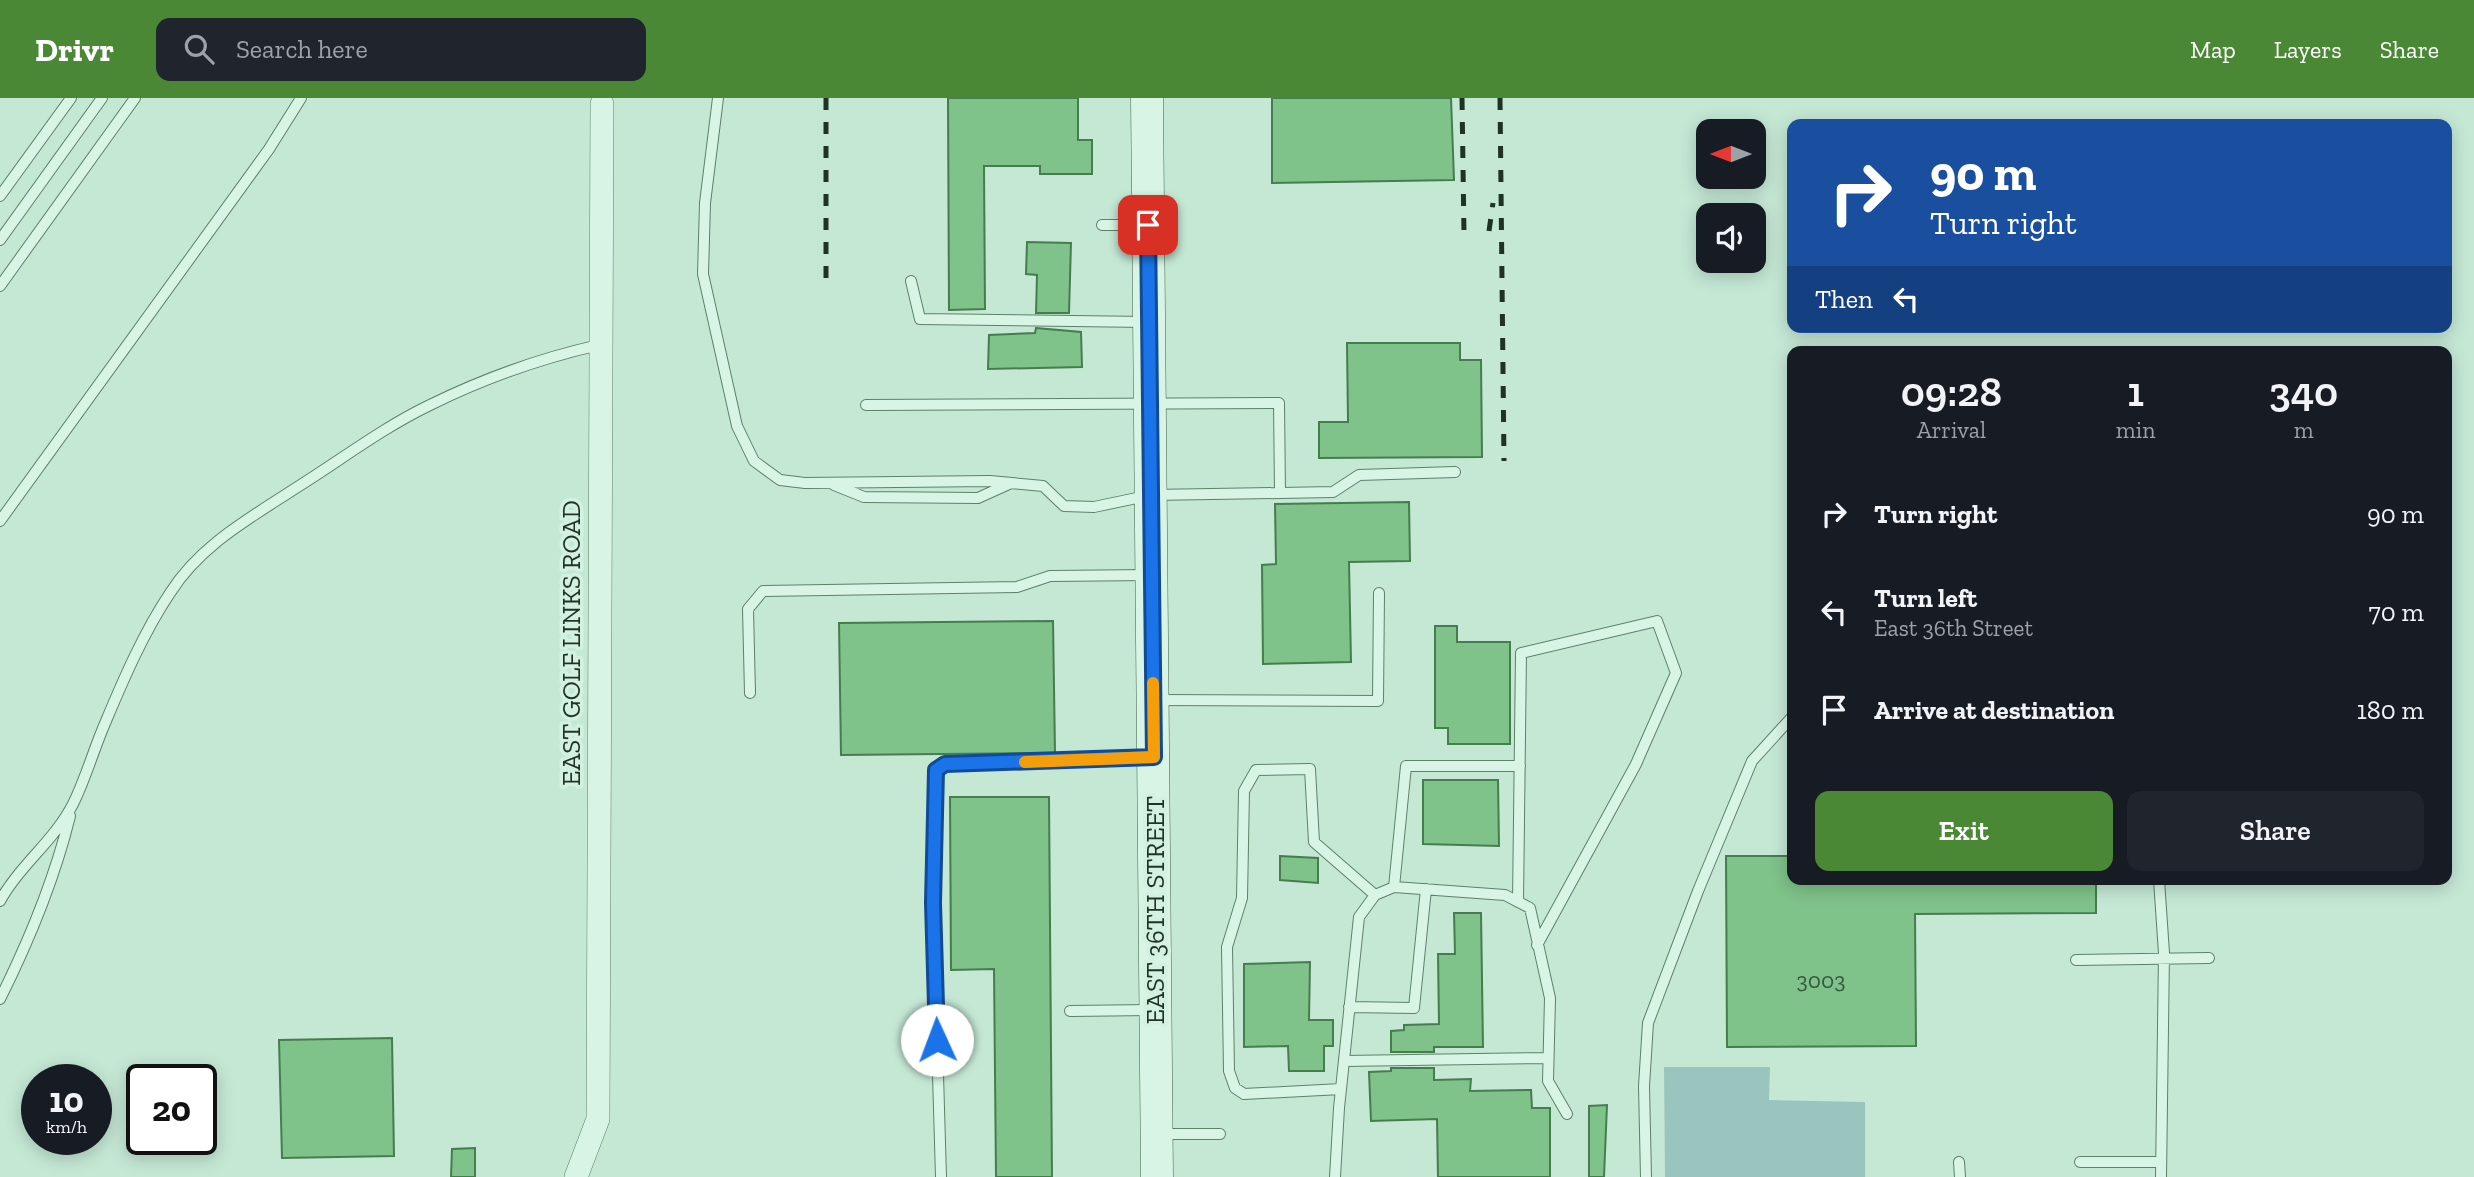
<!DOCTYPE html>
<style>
body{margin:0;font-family:"Zilla Slab",serif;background:#20242c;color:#f1f3f6;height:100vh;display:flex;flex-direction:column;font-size:26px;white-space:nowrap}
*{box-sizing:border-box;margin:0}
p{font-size:23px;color:#9ea1a6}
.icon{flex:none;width:38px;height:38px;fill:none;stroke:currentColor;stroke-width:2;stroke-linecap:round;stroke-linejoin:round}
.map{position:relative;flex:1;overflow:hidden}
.details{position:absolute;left:1787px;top:248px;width:665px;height:539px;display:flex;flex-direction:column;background:#171b24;border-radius:14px;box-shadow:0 4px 18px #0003}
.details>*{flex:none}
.banner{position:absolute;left:1787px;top:21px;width:665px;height:214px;border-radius:14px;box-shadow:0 4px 18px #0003;background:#1a4fa0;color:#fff;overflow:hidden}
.needle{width:46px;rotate:270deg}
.buttons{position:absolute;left:1696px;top:21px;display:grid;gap:14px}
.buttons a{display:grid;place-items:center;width:70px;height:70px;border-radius:14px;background:#171b24;box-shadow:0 4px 18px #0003;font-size:35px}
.speed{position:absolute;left:21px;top:966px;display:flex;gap:14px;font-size:35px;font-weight:700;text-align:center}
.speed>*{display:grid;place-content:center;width:91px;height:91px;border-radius:50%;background:#171b24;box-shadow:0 4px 18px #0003;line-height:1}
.speed small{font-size:18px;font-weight:400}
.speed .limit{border:4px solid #111;border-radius:10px;background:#fff;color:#111}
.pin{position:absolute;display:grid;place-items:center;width:60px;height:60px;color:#fff;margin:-30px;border-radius:14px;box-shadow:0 4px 10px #0006}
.me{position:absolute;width:77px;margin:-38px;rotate:358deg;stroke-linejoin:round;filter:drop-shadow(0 0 5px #0008)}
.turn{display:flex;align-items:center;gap:24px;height:147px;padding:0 28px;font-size:32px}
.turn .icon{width:91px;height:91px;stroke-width:2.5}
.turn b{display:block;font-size:49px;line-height:60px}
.then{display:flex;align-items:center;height:66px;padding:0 28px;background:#0003;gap:14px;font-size:26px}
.eta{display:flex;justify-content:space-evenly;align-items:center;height:119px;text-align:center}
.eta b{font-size:42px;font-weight:600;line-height:49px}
.action{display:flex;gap:14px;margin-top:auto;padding:14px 28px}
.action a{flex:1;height:80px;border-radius:14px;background:#4a8835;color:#fff;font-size:28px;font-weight:600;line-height:80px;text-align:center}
.action a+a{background:#20242c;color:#f1f3f6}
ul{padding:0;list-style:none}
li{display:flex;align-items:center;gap:21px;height:98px;padding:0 28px}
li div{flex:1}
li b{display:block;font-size:26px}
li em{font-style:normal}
header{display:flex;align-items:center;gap:42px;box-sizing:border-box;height:98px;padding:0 35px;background:#4a8835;color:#fff}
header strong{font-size:33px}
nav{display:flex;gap:38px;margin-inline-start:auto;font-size:24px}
.search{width:490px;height:63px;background:#20242c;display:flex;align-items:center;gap:18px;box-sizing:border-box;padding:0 24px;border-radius:14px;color:#9ea1a6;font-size:26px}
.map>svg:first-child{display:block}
.green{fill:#9ac5bf}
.building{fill:#7fc28a;stroke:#467d4e;stroke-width:2}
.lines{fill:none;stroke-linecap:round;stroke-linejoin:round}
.lane-casing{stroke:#5d8167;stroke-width:12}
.street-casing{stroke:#5d8167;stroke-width:24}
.secondary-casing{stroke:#406349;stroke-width:33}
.lane{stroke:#d7f4e4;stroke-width:10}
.street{stroke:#d7f4e4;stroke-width:23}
.secondary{stroke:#d7f4e4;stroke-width:32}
.rail{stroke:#1f3324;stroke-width:5;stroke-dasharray:12 12;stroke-linecap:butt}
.route-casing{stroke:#114b97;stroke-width:18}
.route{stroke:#1a73e8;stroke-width:12}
.slow{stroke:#f59e0b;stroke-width:12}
.labels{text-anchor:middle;stroke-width:7;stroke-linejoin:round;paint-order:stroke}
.number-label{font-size:23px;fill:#37573e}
.street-label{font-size:26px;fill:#1f3324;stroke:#d3f1e1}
</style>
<header>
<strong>Drivr</strong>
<div class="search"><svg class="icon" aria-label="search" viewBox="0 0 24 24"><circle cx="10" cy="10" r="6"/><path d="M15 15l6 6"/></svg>Search here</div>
<nav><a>Map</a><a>Layers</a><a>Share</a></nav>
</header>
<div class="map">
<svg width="2474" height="1079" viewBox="0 0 2474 1079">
<rect width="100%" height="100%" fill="#c5e8d5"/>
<path class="green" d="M 1664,969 L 1770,969 L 1769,1002 L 1865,1004 L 1865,1079 L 1665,1079 Z"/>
<path class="building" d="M 948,0 L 1078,0 L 1078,42 L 1092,42 L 1092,76 L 1040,76 L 1040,68 L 984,68 L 985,211 L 949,212 Z
M 1272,0 L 1451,0 L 1454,82 L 1272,85 Z
M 1027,144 L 1071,145 L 1069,215 L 1036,215 L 1037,177 L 1026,176 Z
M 1036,230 L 1081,234 L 1082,269 L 988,271 L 989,237 L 1035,235 Z
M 1347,245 L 1460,245 L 1460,262 L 1481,262 L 1482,359 L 1319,360 L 1319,324 L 1348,324 Z
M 1409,404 L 1410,463 L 1349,464 L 1351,564 L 1263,566 L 1262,467 L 1276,466 L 1275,406 Z
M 1053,523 L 1055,655 L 841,657 L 839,525 Z
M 1435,528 L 1457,528 L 1457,544 L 1510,544 L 1510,646 L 1448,646 L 1448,630 L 1435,630 Z
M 1423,682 L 1498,682 L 1499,748 L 1423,746 Z
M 950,699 L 1049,699 L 1052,1079 L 996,1079 L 994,871 L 951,872 Z
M 1280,758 L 1318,760 L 1318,785 L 1280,782 Z
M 1726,758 L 1792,758 L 1792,782 L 2096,782 L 2096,815 L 1915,816 L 1916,948 L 1727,949 Z
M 1454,815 L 1481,815 L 1483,949 L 1434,949 L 1434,954 L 1391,954 L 1391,933 L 1404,932 L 1404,927 L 1439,926 L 1438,856 L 1455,856 Z
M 1310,864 L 1309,922 L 1333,922 L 1333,948 L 1324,948 L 1324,973 L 1289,973 L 1288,948 L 1244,949 L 1244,866 Z
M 392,940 L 394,1058 L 282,1060 L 279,942 Z
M 1391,970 L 1434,970 L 1434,982 L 1471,981 L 1470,993 L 1531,992 L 1532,1010 L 1550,1010 L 1550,1079 L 1438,1079 L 1437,1021 L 1371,1023 L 1369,974 L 1391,973 Z
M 1607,1007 L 1604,1079 L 1589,1079 L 1589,1008 Z
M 475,1050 L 475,1079 L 451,1079 L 452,1051 Z"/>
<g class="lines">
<g class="lane-casing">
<path id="lane" d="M 718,0 L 705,105 L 703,176 L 737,328 L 754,363 L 780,382 L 805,385 L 990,383 L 1043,388 L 1064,408 L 1094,409 L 1151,397 L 1280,395 L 1279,305 L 866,307
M 0,98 L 71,0
M 1102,127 L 1145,127
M 0,142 L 102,0
M 911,183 L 920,221 L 1147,224
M 0,188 L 135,0
M 834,387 L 864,399 L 978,400 L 1009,386
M 1280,395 L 1333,394 L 1359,377 L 1455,374
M 0,423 L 269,51 L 301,0
M 750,595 L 748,511 L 763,493 L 1017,489 L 1050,478 L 1148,477
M 1156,602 L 1378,603 L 1379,495
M 2159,782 L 2164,855 L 2161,1079
M 1394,789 L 1406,668 L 1520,668
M 0,803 C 20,767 54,743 73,706 C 86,680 94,650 106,623 C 124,580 144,534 170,495 C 201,446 252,419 299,388 C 342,361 384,329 430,307 C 483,281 541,260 599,247
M 1518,804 L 1521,555 L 1657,523 L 1676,575 L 1636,666 L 1537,847
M 2076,862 L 2209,860
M 0,901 C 30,841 54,783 70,718
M 1349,909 L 1414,910 L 1426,791
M 1070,913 L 1151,912
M 1344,963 L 1548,960
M 1341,991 L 1244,996 L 1235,990 L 1229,973 L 1227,849 L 1242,800 L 1244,693 L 1256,672 L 1310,671 L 1314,744 L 1375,797
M 1160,1036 L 1220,1036
M 1959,1064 L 1960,1079
M 2080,1064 L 2161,1064
M 941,1079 L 933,805 L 936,672 L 945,666 L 1151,660
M 1335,1079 L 1339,1010 L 1359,819 L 1375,797 L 1394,789 L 1505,797 L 1530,810 L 1550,900 L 1548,983 L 1567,1016
M 1646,1079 L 1644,988 L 1648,925 L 1698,793 L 1752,663 L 1792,619"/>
</g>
<g class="street-casing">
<path id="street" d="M 576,1079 L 598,1021 L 602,6"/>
</g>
<g class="secondary-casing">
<path id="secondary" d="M 1147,0 L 1157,1079"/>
</g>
<use href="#lane" class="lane"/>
<use href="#street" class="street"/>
<use href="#secondary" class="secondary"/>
<path class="rail" d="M 826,0 L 826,186
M 1462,0 L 1464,136
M 1500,0 L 1504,363
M 1489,133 L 1493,105"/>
</g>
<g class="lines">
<g class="route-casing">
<path id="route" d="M 937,942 L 933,805 L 936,672 L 945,666 L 1154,659 L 1148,127"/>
</g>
<use href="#route" class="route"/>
<path class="slow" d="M 1025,664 L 1154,659 L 1153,585"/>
</g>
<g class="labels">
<g class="number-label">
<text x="1821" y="890">3003</text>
</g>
<g class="street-label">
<text transform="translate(571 545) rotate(-90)" y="9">EAST GOLF LINKS ROAD</text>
<text transform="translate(1155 812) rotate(-90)" y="9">EAST 36TH STREET</text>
</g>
</g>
</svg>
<div class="buttons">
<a><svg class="needle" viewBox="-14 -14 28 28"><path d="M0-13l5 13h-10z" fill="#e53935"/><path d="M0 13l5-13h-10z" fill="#9ea1a6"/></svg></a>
<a><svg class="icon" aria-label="sound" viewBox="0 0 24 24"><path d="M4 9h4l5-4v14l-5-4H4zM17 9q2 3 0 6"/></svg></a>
</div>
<div class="speed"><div>10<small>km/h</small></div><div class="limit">20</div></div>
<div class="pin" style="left:1148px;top:127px;background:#d93025"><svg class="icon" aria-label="arrive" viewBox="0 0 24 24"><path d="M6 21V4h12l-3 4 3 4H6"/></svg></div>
<svg class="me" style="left:937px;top:942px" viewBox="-20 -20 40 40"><circle r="19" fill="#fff"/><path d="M0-13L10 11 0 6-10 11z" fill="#1a73e8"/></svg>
<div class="banner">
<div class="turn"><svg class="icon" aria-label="right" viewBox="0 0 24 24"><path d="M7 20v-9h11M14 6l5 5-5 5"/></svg><div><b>90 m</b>Turn right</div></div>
<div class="then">Then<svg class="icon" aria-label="left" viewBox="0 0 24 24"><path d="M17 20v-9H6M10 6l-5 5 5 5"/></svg></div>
</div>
<section class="details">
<div class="eta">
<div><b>09:28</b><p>Arrival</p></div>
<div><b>1</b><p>min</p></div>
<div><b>340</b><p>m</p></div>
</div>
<ul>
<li><svg class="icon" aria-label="right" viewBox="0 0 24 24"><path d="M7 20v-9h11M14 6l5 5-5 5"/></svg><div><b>Turn right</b></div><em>90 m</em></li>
<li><svg class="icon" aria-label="left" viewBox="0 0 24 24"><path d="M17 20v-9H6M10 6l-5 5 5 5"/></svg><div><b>Turn left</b><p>East 36th Street</p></div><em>70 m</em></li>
<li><svg class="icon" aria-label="arrive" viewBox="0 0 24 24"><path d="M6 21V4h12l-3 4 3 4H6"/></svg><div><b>Arrive at destination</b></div><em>180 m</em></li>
</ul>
<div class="action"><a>Exit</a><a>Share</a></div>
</section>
</div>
